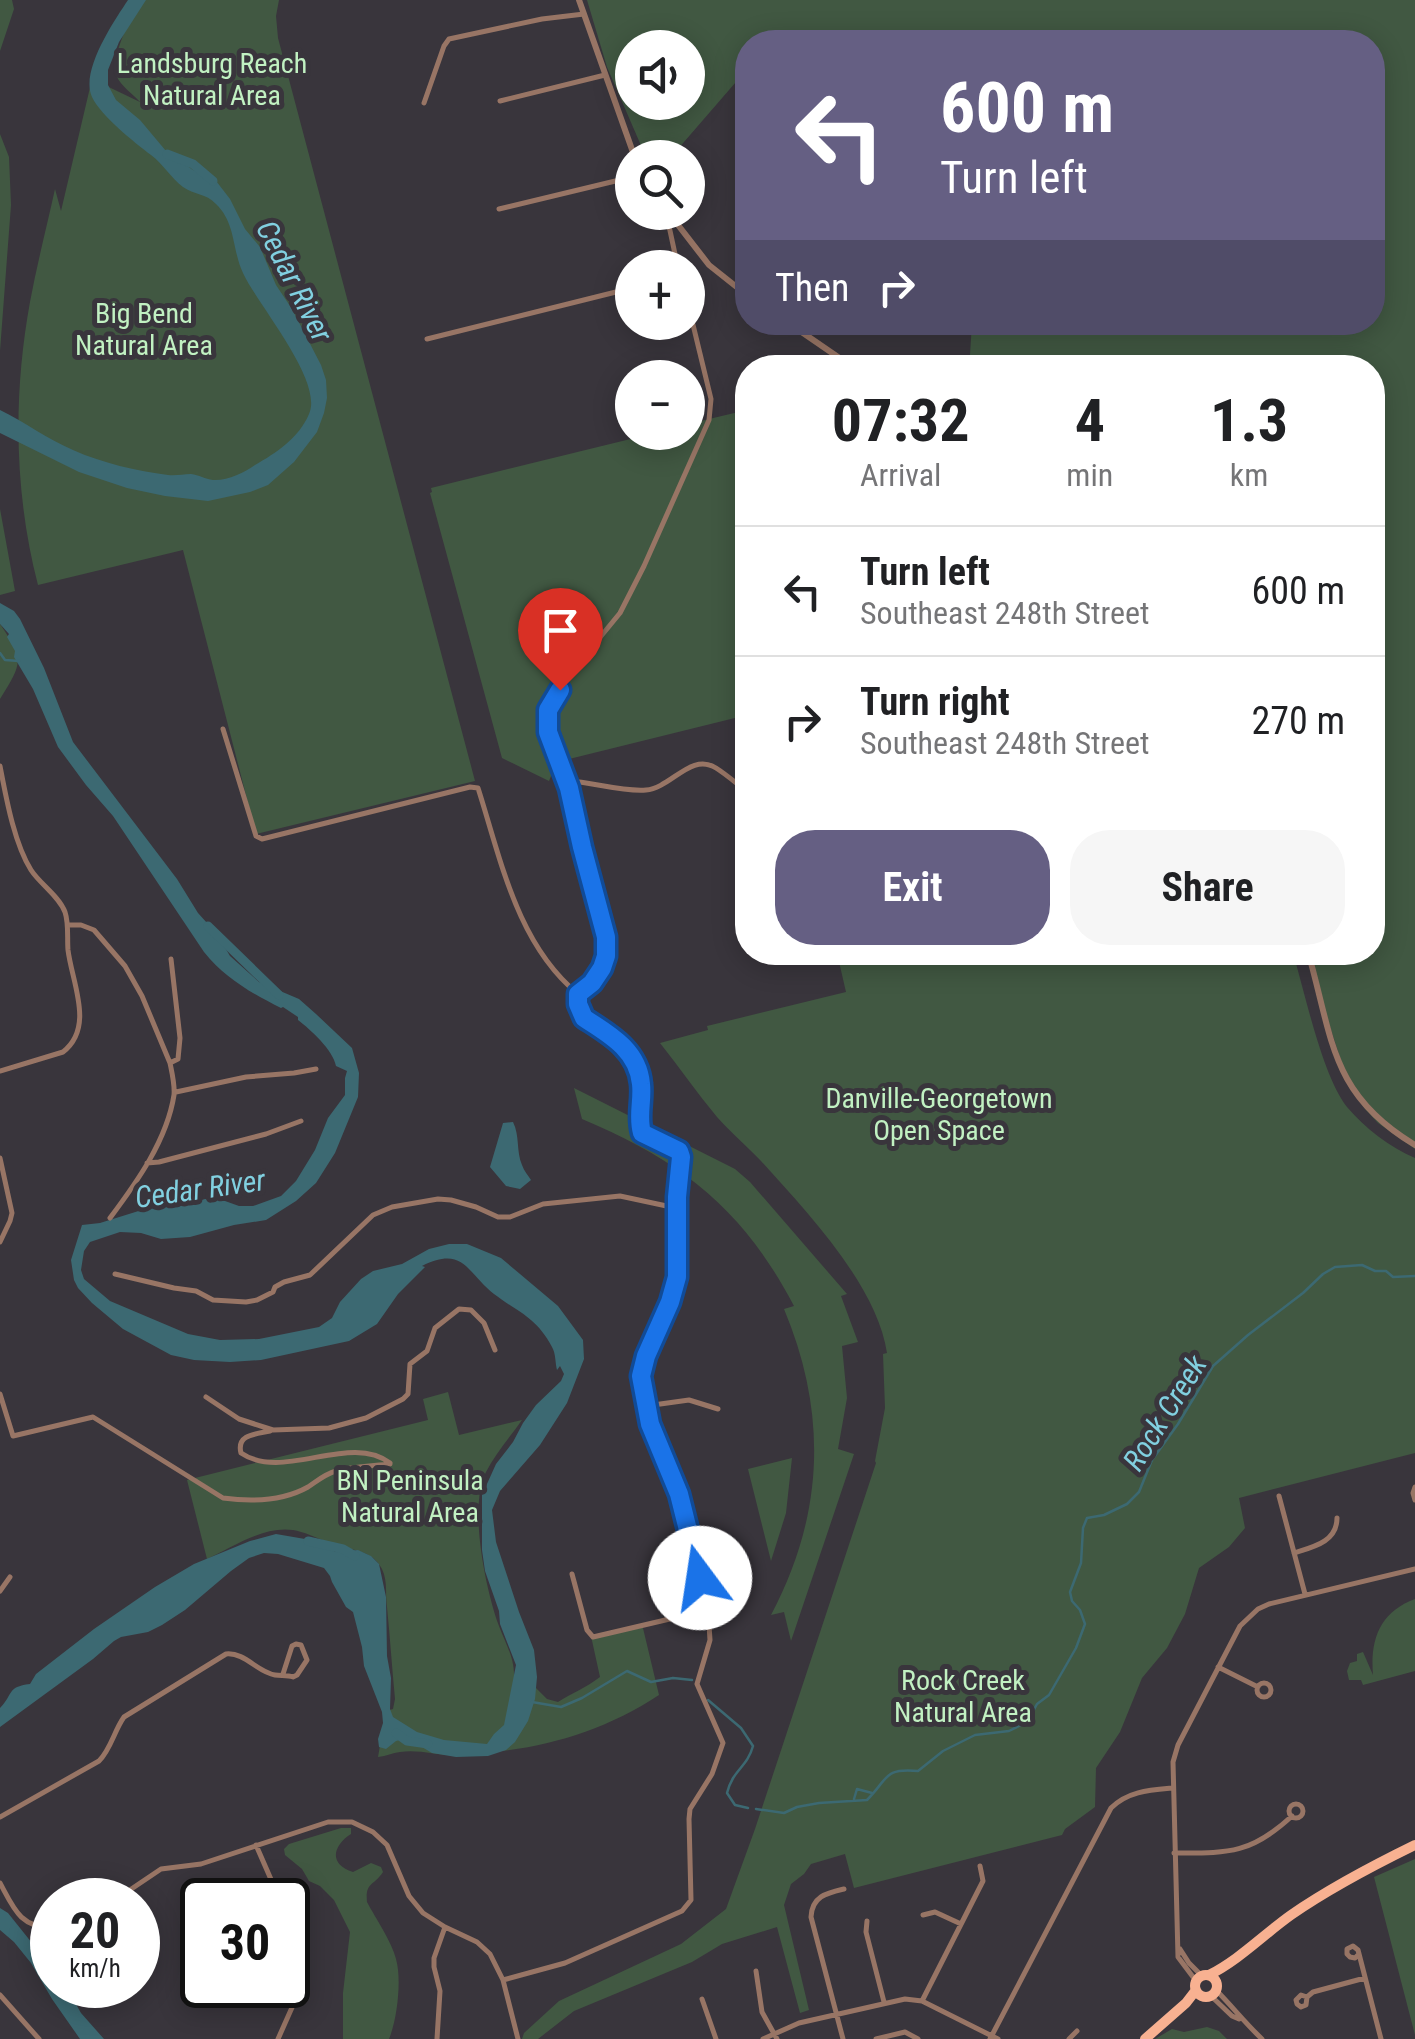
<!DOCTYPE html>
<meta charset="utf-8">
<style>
body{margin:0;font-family:"Roboto Condensed",sans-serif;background:#f6f6f6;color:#202124;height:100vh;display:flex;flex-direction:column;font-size:38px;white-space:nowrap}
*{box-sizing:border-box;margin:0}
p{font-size:32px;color:#757577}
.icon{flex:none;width:55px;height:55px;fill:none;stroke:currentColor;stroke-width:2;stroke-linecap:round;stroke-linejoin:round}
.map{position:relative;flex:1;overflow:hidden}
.details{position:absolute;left:735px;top:355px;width:650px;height:610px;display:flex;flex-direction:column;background:#fff;border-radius:40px;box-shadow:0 5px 25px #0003}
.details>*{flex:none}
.banner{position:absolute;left:735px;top:30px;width:650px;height:305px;border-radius:40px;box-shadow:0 5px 25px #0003;background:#655f83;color:#fff;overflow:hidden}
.buttons{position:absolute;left:615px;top:30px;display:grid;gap:20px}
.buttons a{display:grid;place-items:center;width:90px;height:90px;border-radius:50%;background:#fff;box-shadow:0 5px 25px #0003;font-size:50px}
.speed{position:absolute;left:30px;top:1878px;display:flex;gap:20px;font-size:50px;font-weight:700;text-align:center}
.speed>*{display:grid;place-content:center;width:130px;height:130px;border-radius:50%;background:#fff;box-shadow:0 5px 25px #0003;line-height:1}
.speed small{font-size:25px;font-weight:400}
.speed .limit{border:5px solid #111;border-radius:15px;background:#fff;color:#111}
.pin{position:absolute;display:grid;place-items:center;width:85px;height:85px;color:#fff;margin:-102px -42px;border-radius:50% 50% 50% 0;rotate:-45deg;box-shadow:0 0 10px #0007}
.pin .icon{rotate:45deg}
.me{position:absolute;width:110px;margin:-55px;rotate:346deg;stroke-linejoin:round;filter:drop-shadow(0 0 8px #0008)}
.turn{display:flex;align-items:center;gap:35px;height:210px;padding:0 40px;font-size:45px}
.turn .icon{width:130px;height:130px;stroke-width:2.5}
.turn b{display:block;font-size:70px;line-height:85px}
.then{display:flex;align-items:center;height:95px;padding:0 40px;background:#0003;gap:20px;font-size:38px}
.eta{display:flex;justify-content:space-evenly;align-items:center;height:170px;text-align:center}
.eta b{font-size:60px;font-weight:700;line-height:70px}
.button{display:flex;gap:20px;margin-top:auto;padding:20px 40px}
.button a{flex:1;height:115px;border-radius:40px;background:#655f83;color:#fff;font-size:40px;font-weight:700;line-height:115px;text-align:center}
.button a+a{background:#f6f6f6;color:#202124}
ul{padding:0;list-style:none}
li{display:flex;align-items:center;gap:30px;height:130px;padding:0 40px;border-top:2px solid #e0e0e0}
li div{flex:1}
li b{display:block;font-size:38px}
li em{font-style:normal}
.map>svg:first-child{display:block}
.green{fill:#415842;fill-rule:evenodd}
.water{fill:#3c6972}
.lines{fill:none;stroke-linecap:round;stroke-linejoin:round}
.stream{stroke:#3c6972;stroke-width:2.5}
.river{stroke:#3c6972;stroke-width:9}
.minor{stroke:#987565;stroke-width:5}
.tertiary{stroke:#987565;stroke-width:6}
.primary{stroke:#f8b191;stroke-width:10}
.route-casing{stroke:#114b97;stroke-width:25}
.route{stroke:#1a73e8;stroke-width:18}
.labels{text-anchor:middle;stroke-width:10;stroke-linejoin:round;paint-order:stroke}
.park-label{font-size:28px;fill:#c1f1c2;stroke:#39353c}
.water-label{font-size:30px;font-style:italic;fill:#81d0e0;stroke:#39353c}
</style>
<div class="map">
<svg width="1415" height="2039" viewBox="0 0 1415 2039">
<rect width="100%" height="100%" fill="#39353c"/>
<path class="green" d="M 0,0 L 12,0 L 14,9 L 0,51 Z
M 141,0 L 279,0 L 276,16 L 278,38 L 475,781 L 256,834 L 183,550 L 38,585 C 14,493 13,395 30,302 C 37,264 47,226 55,189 L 61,211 L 92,79 L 140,102 C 133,94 121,86 117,77 C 109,59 131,16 141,0 Z
M 587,0 L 1415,0 L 1415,1149 L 1378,1123 L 1365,1109 L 1349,1085 L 1306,953 L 1372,952 L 1372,368 L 918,367 L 970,355 L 972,323 L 1372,322 L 1372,42 L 748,42 L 747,78 L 742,75 L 671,157 L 646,157 L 607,67 ZM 632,48 L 688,48 L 688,102 L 632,102 Z
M 0,134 L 9,157 L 11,205 L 0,351 Z
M 747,410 L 747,715 L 557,762 L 549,781 L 502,758 L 430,493 L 432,492 L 431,488 L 655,433 L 688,432 L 688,424 Z
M 0,509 L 15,591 L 0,595 Z
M 0,624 C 25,661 22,663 0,699 Z
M 837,953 L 1293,953 C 1305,993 1322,1075 1347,1107 C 1365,1128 1389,1147 1415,1158 L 1415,1453 L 1239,1498 L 1245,1528 L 1229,1547 L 1199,1568 L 1185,1614 L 1167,1648 L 1142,1678 L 1120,1732 L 1096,1768 L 1095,1807 L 1065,1829 L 1062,1835 L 854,1888 L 845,1854 L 811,1864 L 804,1874 L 791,1884 L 784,1905 L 809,2010 L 800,2013 L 777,1927 L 722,1944 L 692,1962 L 574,2011 L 538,2039 L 522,2039 L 524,2033 L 559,2001 L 681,1944 L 726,1909 L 755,1829 L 876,1463 L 875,1461 L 885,1408 L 883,1354 L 887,1353 C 877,1285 806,1211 761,1161 C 747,1146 730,1132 717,1117 C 697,1093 679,1067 660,1043 L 708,1030 L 707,1026 L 846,992 Z
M 574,1088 L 735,1169 L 750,1182 L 847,1294 L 841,1296 L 858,1342 L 842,1346 L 847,1398 L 838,1449 L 854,1454 L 791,1641 L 784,1612 L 771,1615 C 824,1515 828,1414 784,1309 L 794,1306 C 743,1209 682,1161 582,1119 Z
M 448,1392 L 459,1435 L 522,1420 C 510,1437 495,1454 486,1472 C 468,1507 486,1591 499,1626 C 506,1645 515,1658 514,1679 L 536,1688 L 547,1699 L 558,1702 C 572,1693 586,1688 600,1677 L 591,1636 L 642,1624 L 659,1695 C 595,1737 529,1752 454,1755 C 436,1755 417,1749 400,1752 C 392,1753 387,1756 378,1757 L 386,1711 L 393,1709 L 395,1699 C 392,1668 390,1637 387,1607 C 385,1593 388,1582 382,1569 C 372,1550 354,1551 337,1545 C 324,1542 313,1535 301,1532 C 269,1522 235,1546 207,1559 L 187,1480 L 428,1420 L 423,1399 Z
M 792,1458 L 786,1513 L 771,1561 L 748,1469 Z
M 1415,1599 L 1415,1671 L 1363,1685 L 1361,1680 L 1349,1680 L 1347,1671 L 1350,1663 L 1357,1661 L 1357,1654 L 1363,1652 L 1373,1675 C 1370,1639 1380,1612 1415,1599 Z
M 341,1828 L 351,1828 L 351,1834 C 332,1846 329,1865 353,1872 L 371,1863 L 381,1867 L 383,1872 C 374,1886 365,1882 367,1902 C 376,1919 392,1942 396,1959 C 402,1980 397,2020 389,2039 L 343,2039 L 343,1993 L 350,1932 L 334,1900 L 320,1886 L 309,1881 L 302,1869 L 285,1855 L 284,1849 L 289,1844 Z
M 1415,1859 L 1415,2035 L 1374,1877 Z
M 1207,2027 L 1219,2031 L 1227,2039 L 1155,2039 L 1172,2029 L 1184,2032 Z"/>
<path class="water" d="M 128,0 L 146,0 L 119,42 L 108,70 L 108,85 L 116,100 L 140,120 L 166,151 L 193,170 L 213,177 L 230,199 L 245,229 L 260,247 L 276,285 L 292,309 L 321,365 L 326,380 L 327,398 L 324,413 L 317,432 L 294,462 L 268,485 L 250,492 L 208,501 L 165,496 L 127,488 L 79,472 L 0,433 L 0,410 C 25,422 47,439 73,450 C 102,463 137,471 168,475 C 176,476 183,474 191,474 C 199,475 205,479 213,480 C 227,481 244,473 255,465 C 276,453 299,438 309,414 C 324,381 257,304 243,273 C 232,250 236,223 216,204 C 206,193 194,195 183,187 C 171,178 163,164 151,155 C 134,142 101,116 92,97 C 80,71 114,21 128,0 Z
M 0,603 L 14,611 L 20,619 L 44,668 L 73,742 L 177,879 L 198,913 L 217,934 L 230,956 L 259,982 L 299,999 L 316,1014 L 352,1048 L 359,1073 L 358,1097 L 335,1153 L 316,1183 L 296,1201 L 266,1220 L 234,1225 L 190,1237 L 161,1239 L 141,1233 L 120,1232 L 90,1242 L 84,1251 L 81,1270 L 84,1279 L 110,1301 L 188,1334 L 220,1340 L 259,1339 L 319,1327 L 332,1318 L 340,1302 L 361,1279 L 373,1271 L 402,1264 L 429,1249 L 449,1244 L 467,1244 L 501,1258 L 558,1306 L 583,1340 L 584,1359 L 567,1403 L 540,1445 L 500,1491 L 492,1510 L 496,1542 L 519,1612 L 534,1650 L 537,1677 L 535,1699 L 528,1721 L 515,1742 L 506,1750 L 488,1756 L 456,1757 L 432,1753 L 407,1738 L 396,1741 L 386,1749 L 379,1747 L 378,1739 L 383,1723 L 382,1712 L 364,1666 L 362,1647 L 353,1612 L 346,1607 L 332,1582 L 330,1576 L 324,1568 L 278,1554 L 264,1553 L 249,1558 L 231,1571 L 185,1610 L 162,1625 L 148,1632 L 121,1637 L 114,1641 L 93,1659 L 0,1727 L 0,1708 C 14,1694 6,1687 30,1684 L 36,1674 L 94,1629 L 155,1587 L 194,1564 L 250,1541 L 276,1534 L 305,1539 L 336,1552 L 358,1550 L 371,1556 L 379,1564 L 386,1597 L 387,1656 L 391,1678 L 390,1709 L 393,1717 L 417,1732 L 444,1740 L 487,1744 L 494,1734 L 504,1725 L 516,1665 L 500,1624 L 499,1611 L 485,1571 L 482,1550 L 482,1495 L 496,1464 L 513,1442 L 523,1423 L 536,1405 L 561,1381 L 564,1374 L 560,1366 L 557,1370 C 555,1363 556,1354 552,1347 C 536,1317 519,1313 494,1294 C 467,1273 464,1245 422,1266 L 425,1267 L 398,1294 L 377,1324 L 349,1341 L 261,1360 L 230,1362 L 194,1360 L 171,1355 L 123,1329 L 92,1303 L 78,1288 L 74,1280 L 71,1260 L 82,1225 L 100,1223 L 145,1209 L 185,1205 L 205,1199 L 225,1201 L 239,1206 L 253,1206 L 281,1196 L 296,1181 L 315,1150 L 328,1118 L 345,1095 L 345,1078 L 347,1071 L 336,1066 C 333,1050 311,1030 298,1020 L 298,1017 L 283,1007 L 281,1008 C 251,993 225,978 204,952 L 113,816 L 86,785 L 58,747 L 33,689 L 14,657 L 15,651 L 7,637 L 9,634 L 0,624 Z
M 513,1122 C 520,1136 516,1151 522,1165 C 524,1171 528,1175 531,1180 L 520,1189 L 506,1186 L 490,1167 L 503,1123 Z
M 0,1908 L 8,1913 L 52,1968 L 52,1985 L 65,1985 L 81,2013 L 104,2039 L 80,2039 L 52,1999 L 31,1963 L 14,1942 L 0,1930 Z"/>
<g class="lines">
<path class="stream" d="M 0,653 L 5,660 L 19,661
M 708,1700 L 741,1728 L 753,1746 C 747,1768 733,1769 727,1793 L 735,1805 L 748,1808
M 532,1702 L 561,1707 L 582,1698 L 627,1671 L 651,1682 L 673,1678 L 692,1680
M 854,1799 L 857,1789 L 872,1793
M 756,1809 L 784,1813 L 797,1807 L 819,1803 L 867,1800 C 889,1778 883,1768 918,1771 L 943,1751 L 975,1735 L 1009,1731 L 1021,1725 L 1030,1717 L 1037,1704 L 1049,1695 L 1076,1648 L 1085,1624 L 1080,1610 L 1072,1601 L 1070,1592 L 1081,1563 L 1083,1528 L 1087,1518 L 1104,1515 L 1127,1504 L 1139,1492 L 1152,1460 L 1178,1424 L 1213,1366 L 1248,1335 L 1303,1293 L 1323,1274 L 1335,1267 L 1362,1265 L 1375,1271 L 1386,1271 L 1393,1277 L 1415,1276"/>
<path class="river" d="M 167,154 L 193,164 L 213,181
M 208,926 L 279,995
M 308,1541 L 343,1549 L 355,1556
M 396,1733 L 407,1741 L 428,1744"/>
<path class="minor" d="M 500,101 L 605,75
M 424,103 L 444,46 L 449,39 L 542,19 L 584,14
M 499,209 L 632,177
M 666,212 L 678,268
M 427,339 L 632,288
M 223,729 L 256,836 L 262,839 L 470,787 L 478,788 C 501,860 517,944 578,994
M 0,766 C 6,797 14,843 31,870 C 40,884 59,896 65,912 C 69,924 67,938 68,950 C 72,983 95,1027 63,1052 L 0,1071
M 568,781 C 593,782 621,792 646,790 C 671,788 691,752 716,768 C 727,775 737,784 748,792
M 68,925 L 81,925 L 94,930 L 125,966 L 142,996 L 170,1063
M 176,1092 L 246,1077 L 294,1073 L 316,1069
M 0,1158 L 12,1213 L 10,1221 L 0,1242
M 147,1163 L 159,1162 L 266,1134 L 301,1121
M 110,1218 C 137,1182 167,1140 174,1095 C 175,1085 172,1073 170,1063 L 178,1059 L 180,1038 L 171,959
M 115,1274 L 174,1288 L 196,1291 L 213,1300 L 246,1302 L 257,1300 L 273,1292 L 275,1287 L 284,1282 L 310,1275 L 373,1215 L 392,1207 L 438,1199 L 451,1200 L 476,1207 L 498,1217 L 510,1217 L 543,1204 L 620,1196 L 676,1208
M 0,1394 L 13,1436 L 93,1417 L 223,1498 C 252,1502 283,1501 308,1487 C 317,1481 325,1474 336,1471 C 353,1466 373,1466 390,1464
M 206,1397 L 239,1419 L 273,1430 L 329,1428 L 366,1418 L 403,1399 L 408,1394 L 410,1364 L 427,1351 L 435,1328 L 459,1309 L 471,1310 L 484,1323 L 495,1350
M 646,1406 L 689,1400 L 718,1409
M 270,1431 C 257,1434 236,1434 241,1453 C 283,1482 350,1432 390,1463
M 1415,1487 L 1413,1493 L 1415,1500
M 1279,1496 L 1305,1594
M 1294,1553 C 1313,1547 1337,1542 1337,1518
M 572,1574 L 587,1630 L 593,1637 L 708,1610
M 0,1591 L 10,1577
M 1218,1667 L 1258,1687
M1257 1690a7 7 0 1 1 14 0a7 7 0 1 1-14 0Z
M1289 1811a7 7 0 1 1 14 0a7 7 0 1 1-14 0Z
M 0,1817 L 99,1761 C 111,1749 114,1731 124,1717 L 226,1654 C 245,1652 257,1672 275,1675 C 281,1676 287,1675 293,1677 L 297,1675 L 307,1660 L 301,1645 L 296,1644 L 292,1646 L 283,1674
M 256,1845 L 280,1900
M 1174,1853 C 1227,1853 1250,1855 1292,1816
M 0,1883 C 14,1909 20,1927 52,1928
M 115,1900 L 161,1869 L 201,1864 L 328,1822 L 352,1822 L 373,1832 L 387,1845 L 409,1896 L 423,1913 L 445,1927 L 477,1942 L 490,1954 L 503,1980 L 518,2039
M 923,1915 L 935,1912 L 961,1924
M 867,1921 L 866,1932 L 884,2002
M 1180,1949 L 1189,1963 L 1202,1976
M 1358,1955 L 1355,1958 L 1350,1957 L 1347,1954 L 1347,1949 L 1353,1946 L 1358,1950 L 1381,2039
M 756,1971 L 762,2012 L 777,2039
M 503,1980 L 565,1963 L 682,1911 L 691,1900 L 689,1819 L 690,1809 L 712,1774 L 723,1743 L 697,1684 L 710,1640 L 708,1610 L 679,1494 L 650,1424 L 641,1376 L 647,1355 L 670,1302 L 677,1277 L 677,1197 L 681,1157 L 679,1151 L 642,1133 C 637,1116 643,1101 641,1084 C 637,1050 609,1034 584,1018 L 578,1004 L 578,994 L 592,983 L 602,968 L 606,956 L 606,937 L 582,847 L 569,788 L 548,733 L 548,709 L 574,669 L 620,613 L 644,566 L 709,420 L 711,399 L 688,304
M 1196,1981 L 1178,1957 L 1173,1762 L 1178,1745 L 1240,1626 L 1258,1609 L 1269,1604 L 1415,1569
M 1215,1989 C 1232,2006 1245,2023 1262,2039
M 0,1995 L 39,2039
M 1210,1995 L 1232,2016 L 1239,2019
M 1307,1997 L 1306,2005 L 1301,2007 L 1297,2004 L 1296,2000 L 1301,1995 L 1307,1997 L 1313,1992 L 1365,1978
M 702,1999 L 716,2039
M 922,2001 L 983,1881 L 980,1866
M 278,2039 L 306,1976 L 305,1958 L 288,1918
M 437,2039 L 440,1991 L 434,1967 L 434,1958 L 445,1927
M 763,2039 L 799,2023 L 905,1999 L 922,2001 L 998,2039
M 843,2039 L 811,1917 C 812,1896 827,1893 844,1889
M 876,2039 L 905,2032 L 918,2039
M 990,2039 L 1111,1808 C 1128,1791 1150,1790 1173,1788
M 1069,2039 L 1077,2031"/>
<path class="tertiary" d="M 579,0 L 635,158
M 668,212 L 709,265 L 748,296
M 787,322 L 854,368
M 1308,952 C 1333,1039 1330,1094 1415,1145"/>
<path class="primary" d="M 1209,1975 C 1239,1960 1263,1935 1291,1915 C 1330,1888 1372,1866 1415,1845
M1195 1986a11 11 0 1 1 22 0a11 11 0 1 1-22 0Z
M 1145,2039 L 1186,2003 L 1196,1990"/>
</g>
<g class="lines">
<g class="route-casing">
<path id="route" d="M 560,690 L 548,710 L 548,732 L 569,788 L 582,847 L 606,937 L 606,956 L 602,968 L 592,983 L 578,994 L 578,1004 L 584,1018 C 609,1034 638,1050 641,1084 C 643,1101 637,1116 642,1133 L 679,1151 L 681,1157 L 677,1197 L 677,1277 L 670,1302 L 646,1356 L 641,1376 L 650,1424 L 679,1494 L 700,1578"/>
</g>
<use href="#route" class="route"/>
</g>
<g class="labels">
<g class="park-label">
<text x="212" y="73">Landsburg Reach<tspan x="212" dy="32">Natural Area</tspan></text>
<text x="144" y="323">Big Bend<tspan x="144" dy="32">Natural Area</tspan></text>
<text x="939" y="1108">Danville-Georgetown<tspan x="939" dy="32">Open Space</tspan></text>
<text x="410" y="1490">BN Peninsula<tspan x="410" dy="32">Natural Area</tspan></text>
<text x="963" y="1690">Rock Creek<tspan x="963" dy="32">Natural Area</tspan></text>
</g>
<g class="water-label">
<text transform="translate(294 281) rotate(63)" y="10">Cedar River</text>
<text transform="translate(200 1189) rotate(-8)" y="10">Cedar River</text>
<text transform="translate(1165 1413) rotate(-58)" y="10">Rock Creek</text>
</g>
</g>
</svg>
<div class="buttons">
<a><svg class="icon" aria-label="sound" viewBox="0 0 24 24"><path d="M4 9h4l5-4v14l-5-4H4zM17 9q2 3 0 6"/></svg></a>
<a><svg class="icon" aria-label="search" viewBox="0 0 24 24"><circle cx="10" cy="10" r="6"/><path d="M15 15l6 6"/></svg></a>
<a>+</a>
<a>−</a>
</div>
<div class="speed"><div>20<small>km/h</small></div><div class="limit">30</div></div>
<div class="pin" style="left:560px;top:690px;background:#d93025"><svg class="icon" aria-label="arrive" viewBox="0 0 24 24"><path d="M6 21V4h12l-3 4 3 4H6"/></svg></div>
<svg class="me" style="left:700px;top:1578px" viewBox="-20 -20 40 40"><circle r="19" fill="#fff"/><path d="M0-13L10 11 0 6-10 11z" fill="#1a73e8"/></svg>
<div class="banner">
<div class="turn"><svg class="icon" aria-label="left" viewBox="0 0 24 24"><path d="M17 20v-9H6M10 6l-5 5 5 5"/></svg><div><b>600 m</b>Turn left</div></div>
<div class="then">Then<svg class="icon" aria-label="right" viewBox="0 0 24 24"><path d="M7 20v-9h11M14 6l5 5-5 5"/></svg></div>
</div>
<section class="details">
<div class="eta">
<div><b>07:32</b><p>Arrival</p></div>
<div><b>4</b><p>min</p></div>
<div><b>1.3</b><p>km</p></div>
</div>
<ul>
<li><svg class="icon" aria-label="left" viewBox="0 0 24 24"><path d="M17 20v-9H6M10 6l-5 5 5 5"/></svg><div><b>Turn left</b><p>Southeast 248th Street</p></div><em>600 m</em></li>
<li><svg class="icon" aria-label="right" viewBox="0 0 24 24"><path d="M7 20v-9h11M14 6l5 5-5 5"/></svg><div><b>Turn right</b><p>Southeast 248th Street</p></div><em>270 m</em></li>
</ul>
<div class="button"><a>Exit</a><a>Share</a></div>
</section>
</div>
